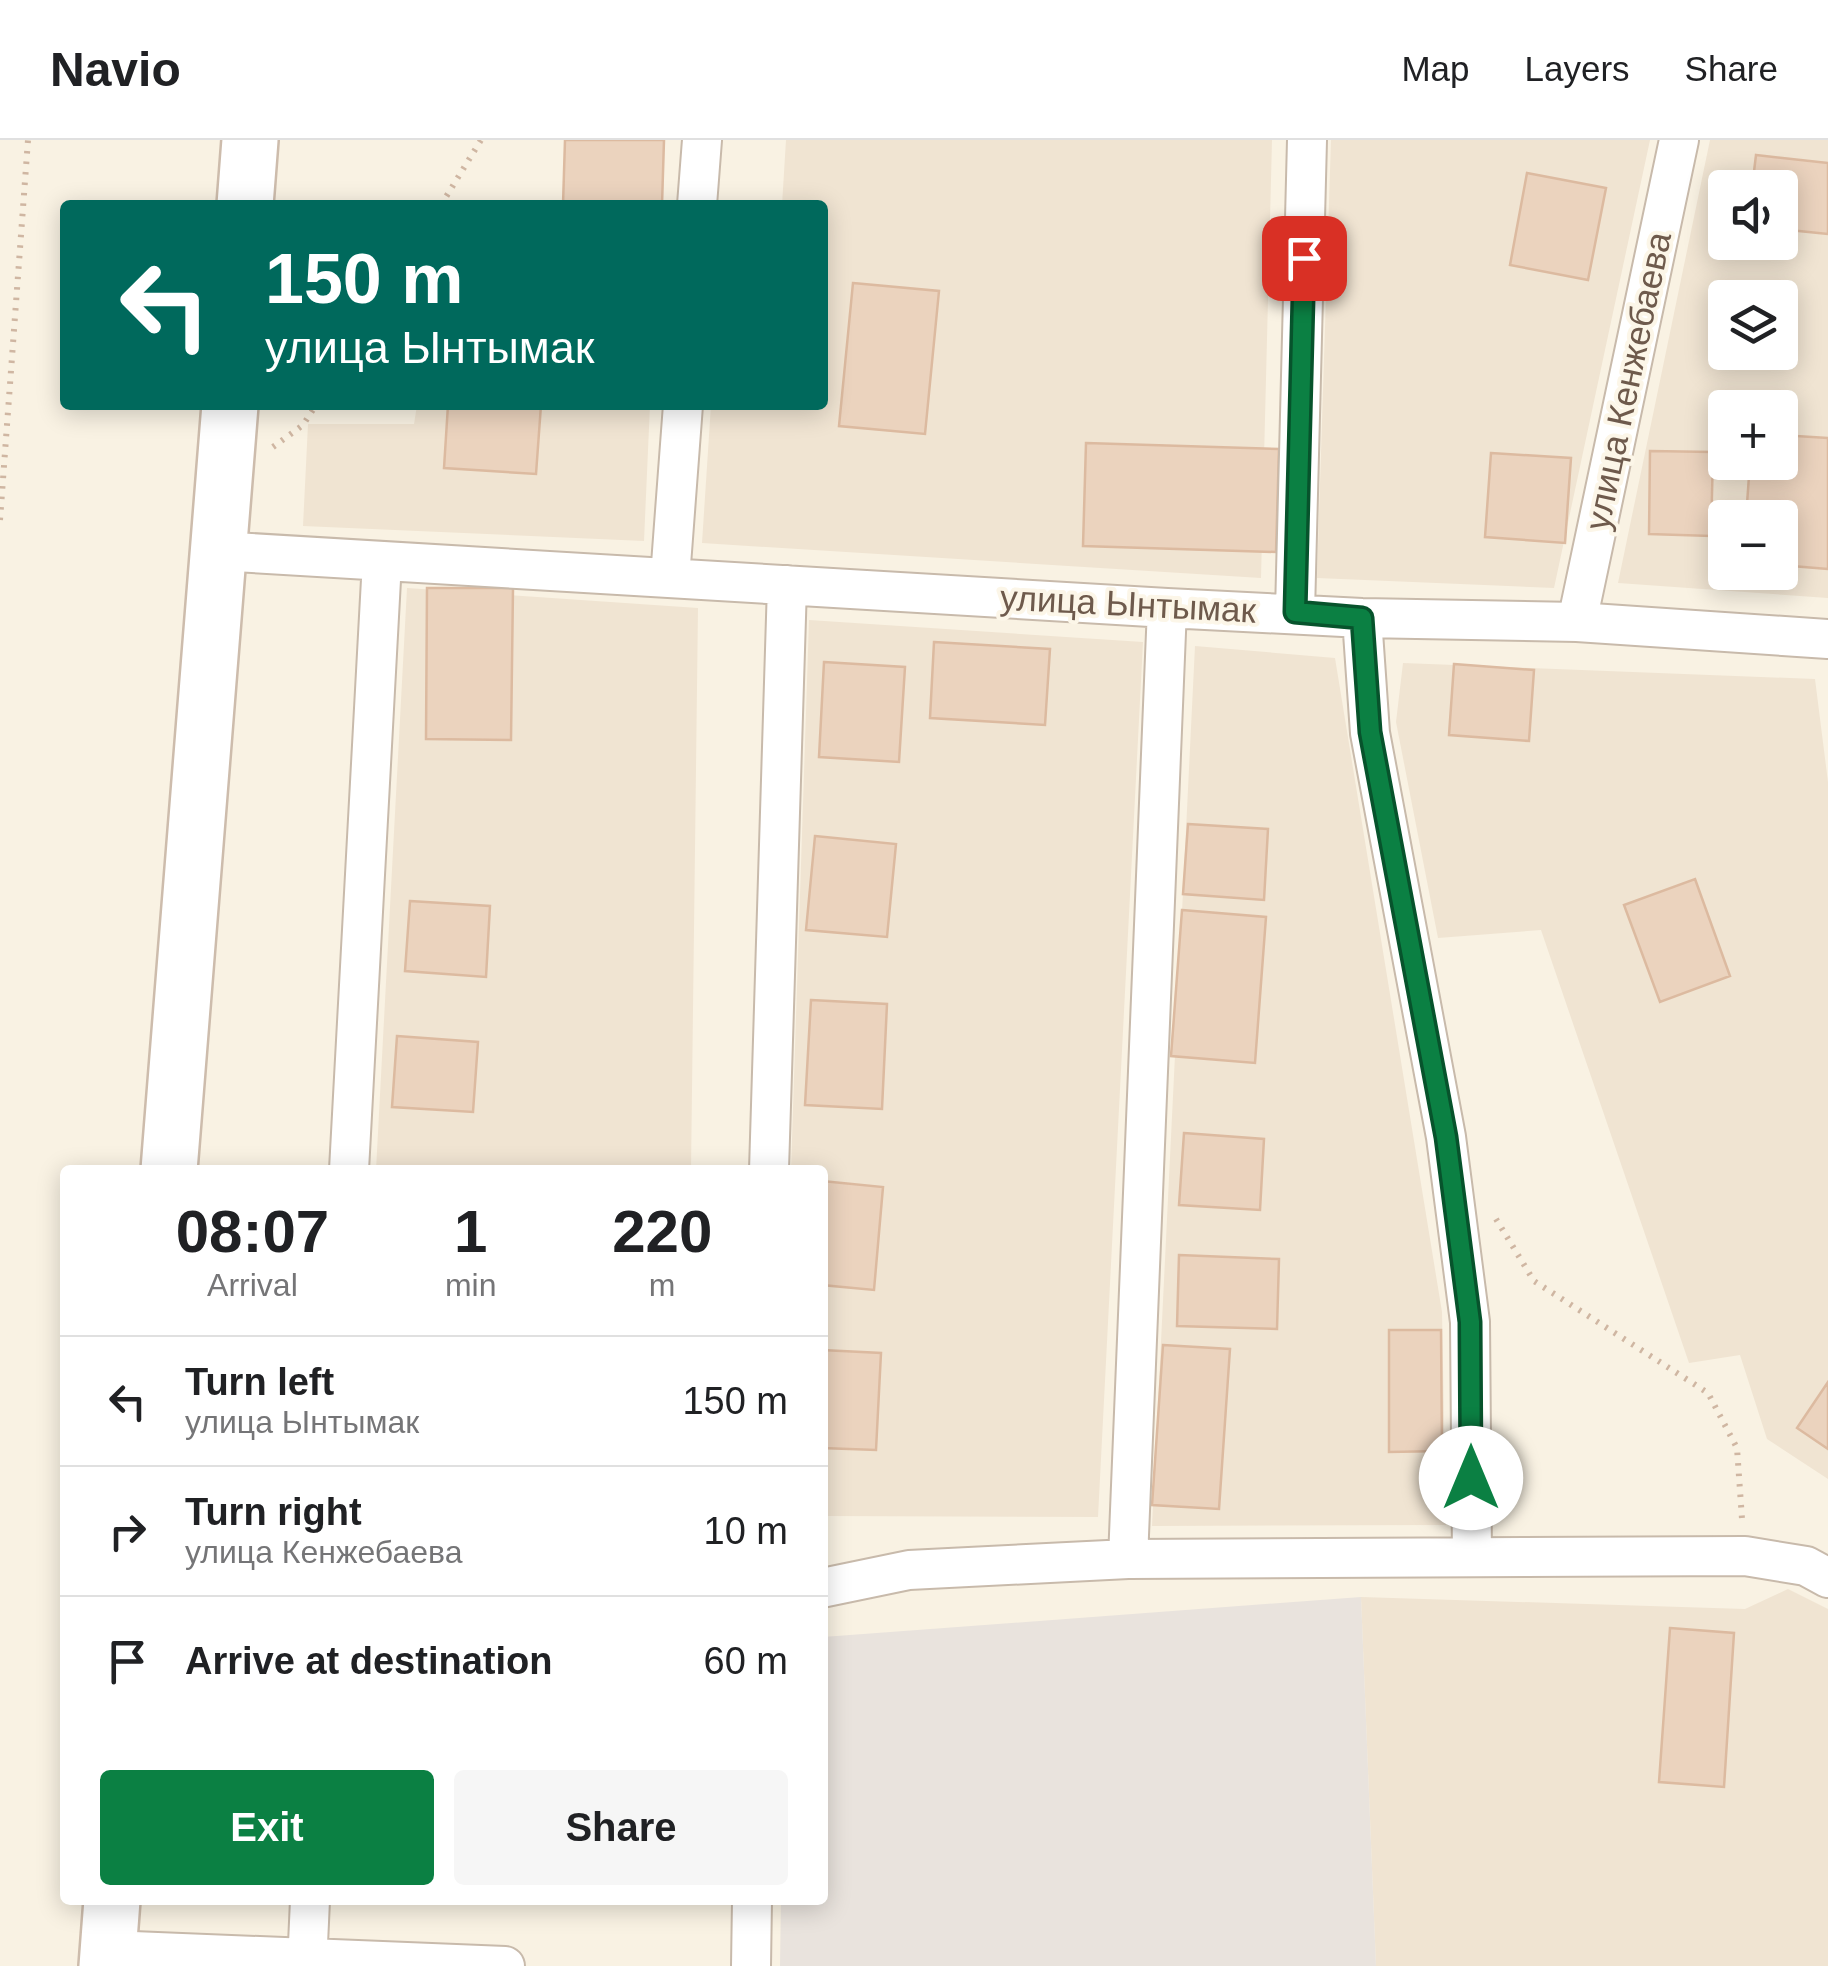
<!DOCTYPE html>
<meta charset="utf-8">
<style>
body{margin:0;font-family:Arial,sans-serif;background:#f6f6f6;color:#202124;height:100vh;display:flex;flex-direction:column;font-size:38px;white-space:nowrap}
*{box-sizing:border-box;margin:0}
p{font-size:32px;color:#757577}
.icon{flex:none;width:55px;height:55px;fill:none;stroke:currentColor;stroke-width:2;stroke-linecap:round;stroke-linejoin:round}
.map{position:relative;flex:1;overflow:hidden}
.details{position:absolute;left:60px;top:1025px;width:768px;height:740px;display:flex;flex-direction:column;background:#fff;border-radius:10px;box-shadow:0 5px 25px #0003}
.details>*{flex:none}
.guide{position:absolute;left:60px;top:60px;width:768px;height:210px;border-radius:10px;box-shadow:0 5px 25px #0003;background:#00695c;color:#fff;overflow:hidden}
.fabs{position:absolute;left:1708px;top:30px;display:grid;gap:20px}
.fabs a{display:grid;place-items:center;width:90px;height:90px;border-radius:10px;background:#fff;box-shadow:0 5px 25px #0003;font-size:50px}
.pin{position:absolute;display:grid;place-items:center;width:85px;height:85px;color:#fff;margin:-42px;border-radius:20px;box-shadow:0 5px 15px #0006}
.me{position:absolute;width:110px;margin:-55px;rotate:0deg;stroke-linejoin:round;filter:drop-shadow(0 0 8px #0008)}
.turn{display:flex;align-items:center;gap:35px;height:210px;padding:0 40px;font-size:45px}
.turn .icon{width:130px;height:130px;stroke-width:2.5}
.turn b{display:block;font-size:70px;line-height:85px}
.eta{display:flex;justify-content:space-evenly;align-items:center;height:170px;text-align:center}
.eta b{font-size:60px;font-weight:700;line-height:70px}
.primary-button{display:flex;gap:20px;margin-top:auto;padding:20px 40px}
.primary-button a{flex:1;height:115px;border-radius:10px;background:#0b8043;color:#fff;font-size:40px;font-weight:700;line-height:115px;text-align:center}
.primary-button a+a{background:#f6f6f6;color:#202124}
ul{padding:0;list-style:none}
li{display:flex;align-items:center;gap:30px;height:130px;padding:0 40px;border-top:2px solid #e0e0e0}
li div{flex:1}
li b{display:block;font-size:38px}
li em{font-style:normal}
header{display:flex;align-items:center;gap:60px;box-sizing:border-box;height:140px;padding:0 50px;background:#fff;border-bottom:2px solid #e0e0e0}
header strong{font-size:48px}
nav{display:flex;gap:55px;margin-inline-start:auto;font-size:35px}
.map>svg:first-child{display:block}
.residential{fill:#f0e4d2;fill-rule:evenodd}
.industrial{fill:#e9e3dd}
.building{fill:#ebd3be;stroke:#dcbaa0;stroke-width:2.5}
.lines{fill:none;stroke-linecap:round;stroke-linejoin:round}
.street-casing{stroke:#c8baab;stroke-width:42}
.secondary-casing{stroke:#cdbcac;stroke-width:60}
.path{stroke:#cfb6a2;stroke-width:6;stroke-dasharray:2.5 8;stroke-linecap:butt}
.street{stroke:#fff;stroke-width:38}
.secondary{stroke:#fff;stroke-width:55}
.route-casing{stroke:#07532c;stroke-width:25}
.route{stroke:#0b8043;stroke-width:18}
.labels{text-anchor:middle;stroke-width:8;stroke-linejoin:round;paint-order:stroke}
.street-label{font-size:35px;fill:#6e5a4c;stroke:#fcf6e8}
</style>
<header>
<strong>Navio</strong>
<nav><a>Map</a><a>Layers</a><a>Share</a></nav>
</header>
<div class="map">
<svg width="1828" height="1826" viewBox="0 0 1828 1826">
<rect width="100%" height="100%" fill="#f9f2e3"/>
<path class="residential" d="M 786,0 L 1272,0 L 1261,438 L 702,403 L 711,265 L 822,265 L 822,65 L 782,65 Z
M 1331,0 L 1650,0 L 1554,448 L 1317,438 Z
M 1710,0 L 1828,0 L 1828,458 L 1618,443 ZM 1725,48 L 1780,48 L 1780,102 L 1725,102 ZM 1725,158 L 1780,158 L 1780,212 L 1725,212 ZM 1725,268 L 1780,268 L 1780,322 L 1725,322 ZM 1725,378 L 1780,378 L 1780,432 L 1725,432 Z
M 417,265 L 650,265 L 644,401 L 303,386 L 308,284 L 414,284 Z
M 407,448 L 698,468 L 691,1030 L 376,1030 Z
M 809,480 L 1143,502 L 1098,1377 L 823,1376 L 822,1030 L 791,1030 Z
M 1195,506 L 1335,518 L 1442,1172 L 1446,1385 L 1152,1386 Z
M 1403,523 L 1815,539 L 1828,642 L 1828,1339 L 1767,1299 L 1740,1215 L 1689,1223 L 1541,790 L 1438,798 L 1396,582 Z
M 1788,1449 L 1828,1469 L 1828,1826 L 1376,1826 L 1361,1457 L 1745,1469 Z"/>
<path class="industrial" d="M 1361,1457 L 1376,1826 L 780,1826 L 781,1760 L 822,1760 L 823,1497 Z"/>
<path class="building" d="M 565,0 L 664,0 L 662,65 L 563,65 Z
M 1756,15 L 1828,23 L 1828,94 L 1780,89 L 1780,48 L 1752,48 Z
M 1527,33 L 1606,48 L 1588,140 L 1510,125 Z
M 853,143 L 939,151 L 925,294 L 839,286 Z
M 448,265 L 541,265 L 536,334 L 444,328 Z
M 1780,295 L 1828,298 L 1828,429 L 1780,425 L 1780,378 L 1746,378 L 1750,322 L 1780,322 Z
M 1086,303 L 1279,309 L 1276,412 L 1083,406 Z
M 1650,311 L 1713,312 L 1711,396 L 1649,394 Z
M 1491,313 L 1571,318 L 1565,403 L 1485,397 Z
M 427,448 L 513,448 L 511,600 L 426,599 Z
M 934,502 L 1050,509 L 1045,585 L 930,578 Z
M 824,522 L 905,527 L 899,622 L 819,617 Z
M 1454,524 L 1534,530 L 1529,601 L 1449,595 Z
M 1188,684 L 1268,689 L 1264,760 L 1183,754 Z
M 815,696 L 896,704 L 887,797 L 806,790 Z
M 1695,739 L 1730,836 L 1660,862 L 1624,765 Z
M 410,761 L 490,766 L 486,837 L 405,831 Z
M 1182,770 L 1266,777 L 1255,923 L 1171,916 Z
M 811,860 L 887,864 L 882,969 L 805,965 Z
M 397,896 L 478,902 L 473,972 L 392,967 Z
M 1184,993 L 1264,999 L 1260,1070 L 1179,1065 Z
M 822,1041 L 883,1047 L 874,1150 L 822,1145 Z
M 1179,1115 L 1279,1119 L 1277,1189 L 1177,1186 Z
M 1389,1190 L 1441,1190 L 1442,1311 L 1389,1312 Z
M 1163,1205 L 1230,1209 L 1219,1369 L 1152,1365 Z
M 822,1210 L 881,1213 L 876,1310 L 822,1308 Z
M 1828,1242 L 1828,1309 L 1797,1288 Z
M 1670,1488 L 1734,1493 L 1724,1647 L 1659,1642 Z"/>
<g class="lines">
<g class="street-casing">
<path id="street" d="M 697,65 L 702,0
M 218,411 L 1167,468 L 1362,478 L 1577,482 L 1828,499
M 670,438 L 683,265
M 1295,472 L 1307,0
M 1362,478 L 1370,593 L 1446,997 L 1470,1182 L 1472,1417
M 1577,482 L 1679,0
M 349,1030 L 382,421
M 769,1030 L 787,445
M 1128,1419 L 1167,468
M 822,1448 L 909,1430 L 1128,1419 L 1745,1416 L 1806,1426 L 1828,1438
M 108,1810 L 505,1826
M 307,1826 L 310,1760
M 751,1826 L 752,1760"/>
</g>
<g class="secondary-casing">
<path id="secondary" d="M 245,65 L 250,0
M 169,1030 L 230,265
M 107,1826 L 112,1760"/>
</g>
<path class="path" d="M 441,65 L 481,0
M 273,307 L 303,285 L 316,265
M 0,380 L 28,0
M 1496,1079 L 1534,1141 L 1708,1253 L 1737,1308 L 1742,1379"/>
<use href="#street" class="street"/>
<use href="#secondary" class="secondary"/>
</g>
<g class="lines">
<g class="route-casing">
<path id="route" d="M 1304,118 L 1295,472 L 1362,478 L 1370,592 L 1446,997 L 1470,1182 L 1471,1338"/>
</g>
<use href="#route" class="route"/>
</g>
<g class="labels">
<g class="street-label">
<text transform="translate(1628 241) rotate(-78)" y="12">улица Кенжебаева</text>
<text transform="translate(1128 464) rotate(3)" y="12">улица Ынтымак</text>
</g>
</g>
</svg>
<div class="fabs">
<a><svg class="icon" aria-label="sound" viewBox="0 0 24 24"><path d="M4 9h4l5-4v14l-5-4H4zM17 9q2 3 0 6"/></svg></a>
<a><svg class="icon" aria-label="layers" viewBox="0 0 24 24"><path d="M12 4l9 5-9 5-9-5zM3 14l9 5 9-5"/></svg></a>
<a>+</a>
<a>−</a>
</div>
<div class="pin" style="left:1304px;top:118px;background:#d93025"><svg class="icon" aria-label="arrive" viewBox="0 0 24 24"><path d="M6 21V4h12l-3 4 3 4H6"/></svg></div>
<svg class="me" style="left:1471px;top:1338px" viewBox="-20 -20 40 40"><circle r="19" fill="#fff"/><path d="M0-13L10 11 0 6-10 11z" fill="#0b8043"/></svg>
<div class="guide">
<div class="turn"><svg class="icon" aria-label="left" viewBox="0 0 24 24"><path d="M17 20v-9H6M10 6l-5 5 5 5"/></svg><div><b>150 m</b>улица Ынтымак</div></div>
</div>
<section class="details">
<div class="eta">
<div><b>08:07</b><p>Arrival</p></div>
<div><b>1</b><p>min</p></div>
<div><b>220</b><p>m</p></div>
</div>
<ul>
<li><svg class="icon" aria-label="left" viewBox="0 0 24 24"><path d="M17 20v-9H6M10 6l-5 5 5 5"/></svg><div><b>Turn left</b><p>улица Ынтымак</p></div><em>150 m</em></li>
<li><svg class="icon" aria-label="right" viewBox="0 0 24 24"><path d="M7 20v-9h11M14 6l5 5-5 5"/></svg><div><b>Turn right</b><p>улица Кенжебаева</p></div><em>10 m</em></li>
<li><svg class="icon" aria-label="arrive" viewBox="0 0 24 24"><path d="M6 21V4h12l-3 4 3 4H6"/></svg><div><b>Arrive at destination</b></div><em>60 m</em></li>
</ul>
<div class="primary-button"><a>Exit</a><a>Share</a></div>
</section>
</div>
